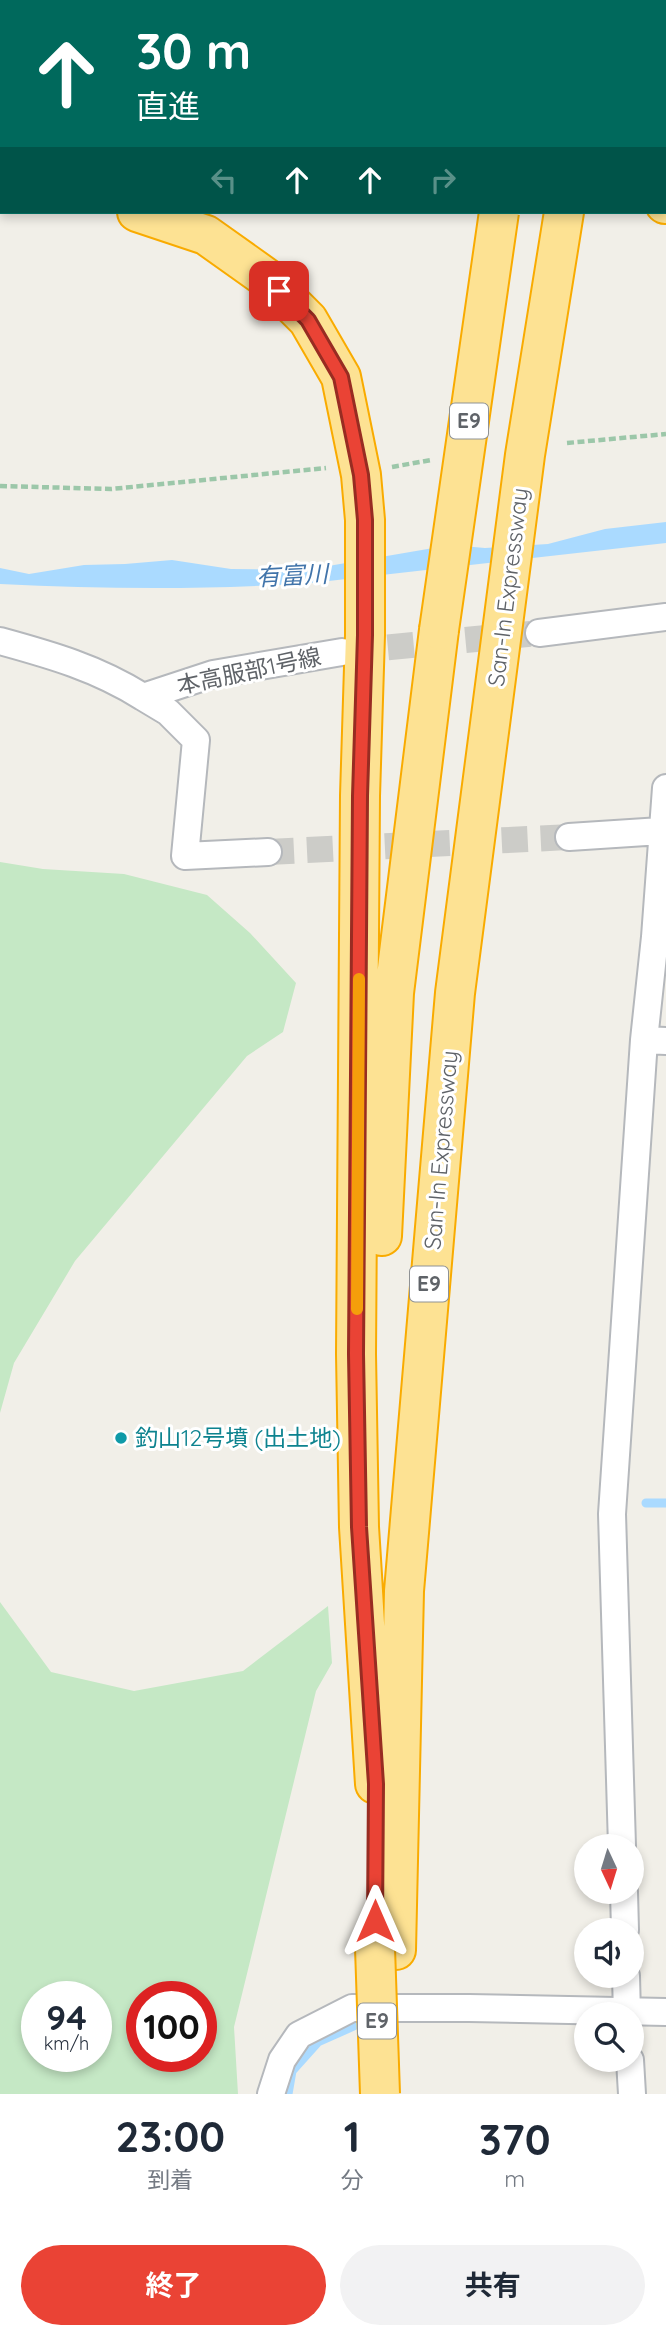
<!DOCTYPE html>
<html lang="ja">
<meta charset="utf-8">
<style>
body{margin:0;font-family:Quicksand,"Noto Sans JP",sans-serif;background:#f2f2f3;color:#1f2937;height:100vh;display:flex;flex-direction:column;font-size:26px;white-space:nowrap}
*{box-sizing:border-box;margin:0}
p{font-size:23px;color:#747a83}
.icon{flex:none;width:38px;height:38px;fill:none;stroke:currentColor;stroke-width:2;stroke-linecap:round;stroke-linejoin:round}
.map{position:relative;height:2094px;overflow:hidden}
.details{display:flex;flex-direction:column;background:#fff;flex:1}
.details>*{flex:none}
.guide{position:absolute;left:0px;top:0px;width:667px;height:214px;box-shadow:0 4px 10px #0003;background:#00695c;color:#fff;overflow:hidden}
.needle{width:46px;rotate:176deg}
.controls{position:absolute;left:574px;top:1834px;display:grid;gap:14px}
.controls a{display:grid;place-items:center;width:70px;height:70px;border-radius:50%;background:#fff;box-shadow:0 4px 10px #0003;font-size:35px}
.speed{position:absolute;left:21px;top:1981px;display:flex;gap:14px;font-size:35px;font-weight:700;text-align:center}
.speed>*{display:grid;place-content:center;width:91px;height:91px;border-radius:50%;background:#fff;box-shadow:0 4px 10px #0003;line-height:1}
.speed small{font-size:18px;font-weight:400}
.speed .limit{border:10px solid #d22;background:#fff;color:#111}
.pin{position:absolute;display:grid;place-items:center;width:60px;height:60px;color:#fff;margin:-30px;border-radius:14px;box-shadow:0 4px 10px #0006}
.me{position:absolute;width:77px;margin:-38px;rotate:0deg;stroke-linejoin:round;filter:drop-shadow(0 0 5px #0008)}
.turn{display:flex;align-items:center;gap:24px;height:147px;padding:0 21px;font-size:32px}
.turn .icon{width:91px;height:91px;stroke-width:2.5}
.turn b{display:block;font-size:49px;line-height:60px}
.lanes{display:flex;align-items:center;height:66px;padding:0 21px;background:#0003;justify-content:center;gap:35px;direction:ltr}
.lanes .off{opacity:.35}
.eta{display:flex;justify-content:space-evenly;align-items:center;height:119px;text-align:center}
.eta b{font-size:42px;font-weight:700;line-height:49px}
.cta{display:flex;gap:14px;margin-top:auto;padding:14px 21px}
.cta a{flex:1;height:80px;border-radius:42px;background:#ea4335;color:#fff;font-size:28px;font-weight:700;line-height:80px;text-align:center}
.cta a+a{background:#f2f2f3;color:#1f2937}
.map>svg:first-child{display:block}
.green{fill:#c5e8c5;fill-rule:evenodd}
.water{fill:#aadaff}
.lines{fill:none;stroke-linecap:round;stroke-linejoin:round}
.stream{stroke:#aadaff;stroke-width:9}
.street-tunnel{stroke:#ccccc8;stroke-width:26;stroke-dasharray:26 13;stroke-linecap:butt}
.street-casing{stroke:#b5b8bc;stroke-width:30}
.highway-casing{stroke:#f9ab00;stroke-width:42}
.path{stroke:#9cc7a9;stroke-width:4.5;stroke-dasharray:7 3.5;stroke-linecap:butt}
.street{stroke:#fff;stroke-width:26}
.highway{stroke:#fde293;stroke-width:38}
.highway-bridge-casing{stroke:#f9ab00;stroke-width:42;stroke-linecap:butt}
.highway-bridge{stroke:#fde293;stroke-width:38}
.route-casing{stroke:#982c22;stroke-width:18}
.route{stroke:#ea4335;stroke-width:12}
.slow{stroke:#f59e0b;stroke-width:12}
.culture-dot{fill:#0f9aa8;stroke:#fff;stroke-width:2.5}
.labels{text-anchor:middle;stroke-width:6;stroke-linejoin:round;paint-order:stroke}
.shield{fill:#fff;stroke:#8f9295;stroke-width:2}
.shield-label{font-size:21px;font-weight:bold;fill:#5f6368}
.street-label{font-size:23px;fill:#5f6368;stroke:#fff}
.culture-label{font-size:23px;fill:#0d838f;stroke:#fff;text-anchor:start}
.water-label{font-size:24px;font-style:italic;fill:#4174aa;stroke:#fff}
</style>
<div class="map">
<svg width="666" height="2094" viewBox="0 0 666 2094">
<rect width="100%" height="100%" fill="#f1efe8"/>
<path class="green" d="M 0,862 L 43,869 L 124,874 L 207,895 L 250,933 L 296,983 L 283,1032 L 247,1056 L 75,1261 L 14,1363 L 0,1413 Z
M 0,1602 L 51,1672 L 134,1691 L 243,1671 L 328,1606 L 332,1663 L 316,1691 L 234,2027 L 238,2094 L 0,2094 ZM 37,1997 L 96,1997 L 96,2056 L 37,2056 ZM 142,1997 L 201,1997 L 201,2056 L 142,2056 Z"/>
<path class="water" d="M 666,522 L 666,543 L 311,583 C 207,590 104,589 0,584 L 0,568 L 29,574 L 84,565 L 125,564 L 172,560 L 231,569 L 305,570 L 451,545 L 485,548 L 548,544 L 605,529 Z"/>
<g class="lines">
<path class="stream" d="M 646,1503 L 666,1503
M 288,2094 L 292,2071 L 318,2042 L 356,2025"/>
<path class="street-tunnel" d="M 349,651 L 539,633
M 268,852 L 569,837"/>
<g class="street-casing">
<path id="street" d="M 539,633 L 666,617
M 0,641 C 51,655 97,668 143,697 L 213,674 L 342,652
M 143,697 L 168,712 L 196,740 L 185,856 L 268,852
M 569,837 L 661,831
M 644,1040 L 655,937 L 666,788
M 622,1846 L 612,1514 L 644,1040 L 666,1041
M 624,1892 L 625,1930
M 626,1976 L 627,2014
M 630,2060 L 632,2094
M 271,2094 L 282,2060 L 299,2035 L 352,2008 L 469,2008 L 666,2012"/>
</g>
<g class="highway-casing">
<path id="highway" d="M 313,2 L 316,0
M 532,2 L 532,0
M 621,2 L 622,0
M 0,118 L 2,117
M 0,164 L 2,164
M 665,175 L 666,175
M 665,204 L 666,204
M 137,212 L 206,235 L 265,277 L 308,320 L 341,377 L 361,475 L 365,520 L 365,635 L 360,796 L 356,1354 L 359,1527 L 375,1784
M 382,1236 L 394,993 L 439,630
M 396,1950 L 404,1591 L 455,993 L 525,455 L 564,212"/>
</g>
<path class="path" d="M 567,443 L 666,434
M 392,467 L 431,460
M 0,486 L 111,489 L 326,468"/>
<use href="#street" class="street"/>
<use href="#highway" class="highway"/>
<g class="highway-bridge-casing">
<path id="highway-bridge" d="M 439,630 L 499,212
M 375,1948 L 380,2094"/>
</g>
<use href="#highway-bridge" class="highway-bridge"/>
</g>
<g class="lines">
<g class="route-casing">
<path id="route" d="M 279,291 L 308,320 L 341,377 L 361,475 L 365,520 L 365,635 L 360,796 L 356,1354 L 359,1527 L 376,1784 L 375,1921"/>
</g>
<use href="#route" class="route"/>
<path class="slow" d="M 357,1309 L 359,979"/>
</g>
<circle class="culture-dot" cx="121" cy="1438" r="7"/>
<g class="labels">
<g class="shield">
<rect x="450" y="403.5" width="38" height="35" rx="5"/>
<rect x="410" y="1266.5" width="38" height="35" rx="5"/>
<rect x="358" y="2003.5" width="38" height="35" rx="5"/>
</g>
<g class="shield-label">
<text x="469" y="428">E9</text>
<text x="429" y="1291">E9</text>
<text x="377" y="2028">E9</text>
</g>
<g class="street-label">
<text transform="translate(508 587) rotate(-83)" y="8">San-In Expressway</text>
<text transform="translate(249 671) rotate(-12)" y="8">本高服部1号線</text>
<text transform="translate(441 1150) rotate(-85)" y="8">San-In Expressway</text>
</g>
<g class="culture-label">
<text x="135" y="1446">釣山12号墳 (出土地)</text>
</g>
<g class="water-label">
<text transform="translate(292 576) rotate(-3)" y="8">有富川</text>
</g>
</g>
</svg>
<div class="controls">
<a><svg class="needle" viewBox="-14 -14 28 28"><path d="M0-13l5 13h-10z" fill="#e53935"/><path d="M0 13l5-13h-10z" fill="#747a83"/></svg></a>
<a><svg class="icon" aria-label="sound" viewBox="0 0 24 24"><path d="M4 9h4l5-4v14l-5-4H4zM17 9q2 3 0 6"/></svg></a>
<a><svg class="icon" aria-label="search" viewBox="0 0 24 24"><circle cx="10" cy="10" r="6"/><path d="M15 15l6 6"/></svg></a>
</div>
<div class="speed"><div>94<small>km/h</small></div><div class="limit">100</div></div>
<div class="pin" style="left:279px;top:291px;background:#d93025"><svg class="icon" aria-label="arrive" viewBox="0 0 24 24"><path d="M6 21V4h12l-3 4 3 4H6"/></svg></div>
<svg class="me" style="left:375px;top:1921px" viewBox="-20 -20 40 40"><path d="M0-17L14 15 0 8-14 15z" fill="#ea4335" stroke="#fff" stroke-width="4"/></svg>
<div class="guide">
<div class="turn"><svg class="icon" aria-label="ahead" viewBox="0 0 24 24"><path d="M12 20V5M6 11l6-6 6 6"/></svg><div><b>30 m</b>直進</div></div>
<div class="lanes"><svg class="icon off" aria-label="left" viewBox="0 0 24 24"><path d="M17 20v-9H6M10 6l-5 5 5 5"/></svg><svg class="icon" aria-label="ahead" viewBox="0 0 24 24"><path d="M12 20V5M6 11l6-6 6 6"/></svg><svg class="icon" aria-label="ahead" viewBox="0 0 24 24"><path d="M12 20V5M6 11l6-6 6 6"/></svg><svg class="icon off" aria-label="right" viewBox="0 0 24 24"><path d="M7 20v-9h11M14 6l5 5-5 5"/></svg></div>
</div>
</div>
<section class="details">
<div class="eta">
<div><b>23:00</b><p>到着</p></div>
<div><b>1</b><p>分</p></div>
<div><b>370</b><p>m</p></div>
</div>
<div class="cta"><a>終了</a><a>共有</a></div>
</section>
